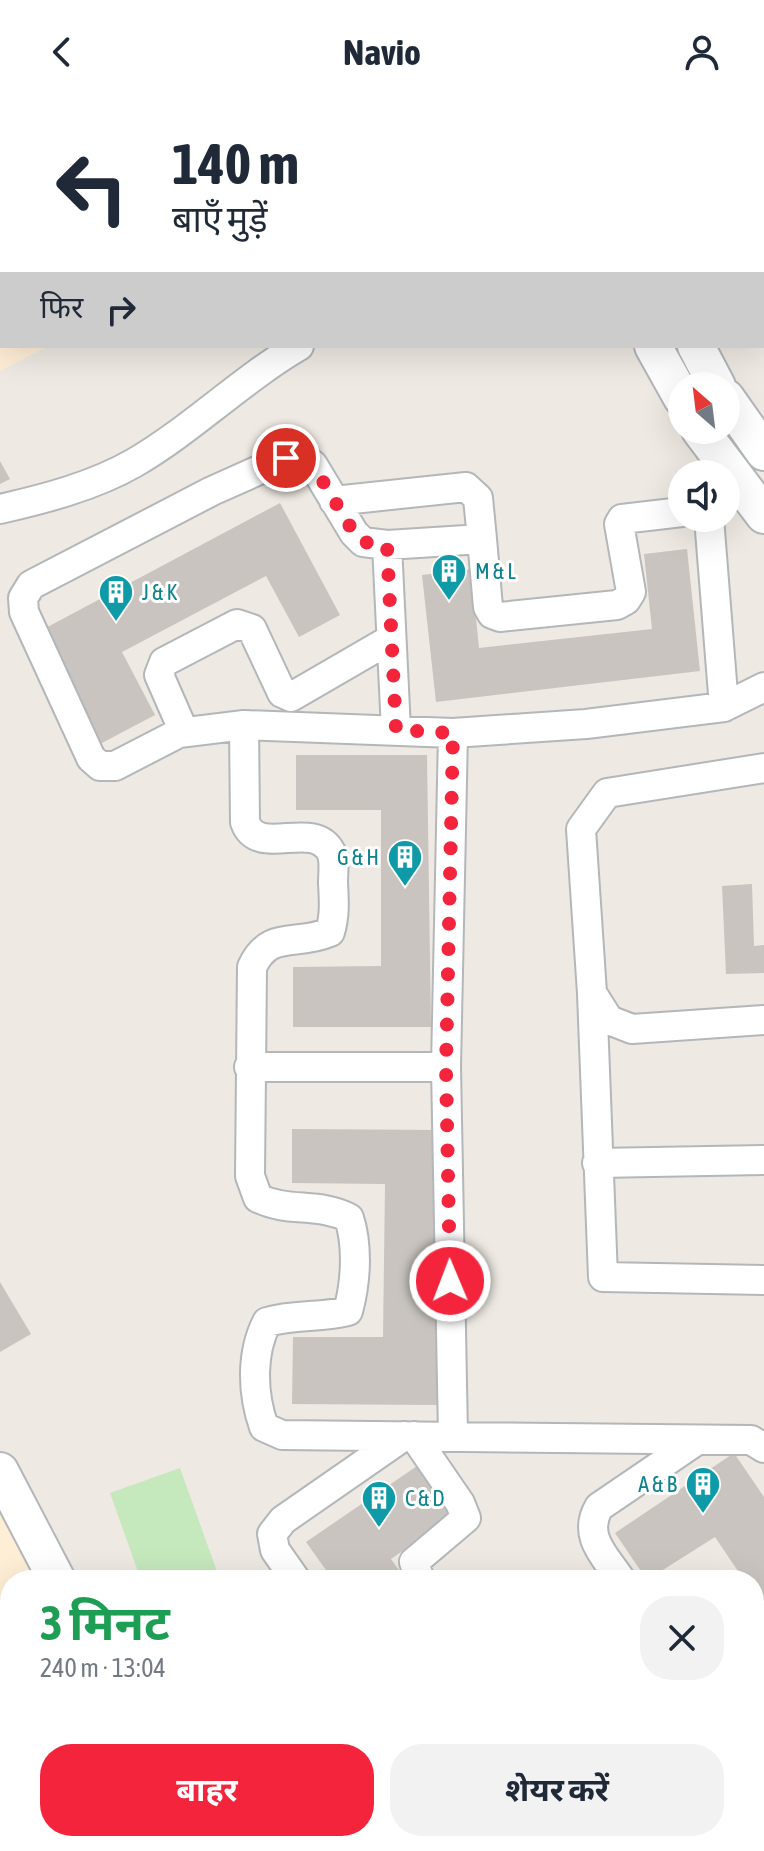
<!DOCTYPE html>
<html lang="hi">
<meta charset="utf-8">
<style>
body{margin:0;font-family:"Asap Condensed","Noto Sans Devanagari",sans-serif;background:#f2f2f3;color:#1f2937;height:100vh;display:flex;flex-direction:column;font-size:30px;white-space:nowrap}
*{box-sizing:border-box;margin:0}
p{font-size:26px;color:#747a83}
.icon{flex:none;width:44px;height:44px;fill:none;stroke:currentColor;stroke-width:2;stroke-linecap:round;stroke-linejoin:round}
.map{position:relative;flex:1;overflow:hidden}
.side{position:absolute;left:0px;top:1466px;width:764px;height:282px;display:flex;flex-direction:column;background:#fff;border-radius:32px 32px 0 0;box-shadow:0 8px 32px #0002}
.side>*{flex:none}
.top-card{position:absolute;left:0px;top:0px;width:764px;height:244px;box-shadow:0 8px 32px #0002;background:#fff;color:#1f2937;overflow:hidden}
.needle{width:52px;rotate:332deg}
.fabs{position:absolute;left:668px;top:268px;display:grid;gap:16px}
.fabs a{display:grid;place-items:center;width:72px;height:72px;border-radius:50%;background:#fff;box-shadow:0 8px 32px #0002;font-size:40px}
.pin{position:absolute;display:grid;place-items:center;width:68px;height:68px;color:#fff;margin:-34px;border:4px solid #fff;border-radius:50%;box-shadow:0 2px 8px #0007}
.me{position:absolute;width:88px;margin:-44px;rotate:359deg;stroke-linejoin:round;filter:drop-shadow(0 0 6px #0008)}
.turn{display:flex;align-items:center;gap:28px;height:168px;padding:0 40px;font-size:36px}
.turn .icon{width:104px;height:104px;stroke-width:2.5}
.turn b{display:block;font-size:56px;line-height:68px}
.then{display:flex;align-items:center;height:76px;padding:0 40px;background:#0003;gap:16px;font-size:30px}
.round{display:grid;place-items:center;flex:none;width:84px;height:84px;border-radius:32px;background:#f2f2f3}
.overview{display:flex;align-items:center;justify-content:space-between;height:136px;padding:0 40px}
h1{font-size:48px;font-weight:700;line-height:60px;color:#1e9e55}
.action{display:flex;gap:16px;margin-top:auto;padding:16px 40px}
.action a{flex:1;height:92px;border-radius:32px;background:#f3243b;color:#fff;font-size:32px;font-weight:700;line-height:92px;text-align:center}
.action a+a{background:#f2f2f3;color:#1f2937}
header{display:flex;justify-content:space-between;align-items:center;height:104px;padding:0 40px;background:#fff;font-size:36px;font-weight:700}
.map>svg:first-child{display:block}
.commercial{fill:#ffeed6}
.green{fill:#c5e8bd}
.building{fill:#c9c4bf}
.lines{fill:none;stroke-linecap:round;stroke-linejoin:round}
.service-casing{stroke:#b3b7ba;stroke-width:18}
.minor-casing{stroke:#b3b7ba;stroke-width:32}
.tertiary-casing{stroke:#b3b7ba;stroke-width:40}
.path{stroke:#9fdaa4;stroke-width:5;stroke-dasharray:8 4;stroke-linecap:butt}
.service{stroke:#fff;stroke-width:14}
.minor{stroke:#fff;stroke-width:28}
.tertiary{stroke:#fff;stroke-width:36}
.route{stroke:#f3243b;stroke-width:14;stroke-dasharray:0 25.2}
.labels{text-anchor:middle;stroke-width:6;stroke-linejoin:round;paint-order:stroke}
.culture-label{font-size:22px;fill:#0d838f;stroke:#fff;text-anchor:start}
</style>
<header><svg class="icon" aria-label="back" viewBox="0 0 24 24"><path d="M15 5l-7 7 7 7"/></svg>Navio<svg class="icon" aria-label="person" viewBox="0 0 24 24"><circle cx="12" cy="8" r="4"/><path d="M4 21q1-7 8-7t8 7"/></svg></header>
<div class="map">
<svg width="764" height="1747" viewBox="0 0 764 1747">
<rect width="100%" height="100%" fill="#eee9e2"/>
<path class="commercial" d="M 0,0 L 478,0 L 479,2 L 2,2 L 2,242 L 48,242 L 0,267 Z
M 0,1387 L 51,1476 L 10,1476 L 10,1575 L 0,1579 Z"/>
<path class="green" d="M 639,0 L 764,0 L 762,220 L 762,2 Z
M 180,1364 L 220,1476 L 141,1476 L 110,1389 Z"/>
<path class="building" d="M 0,357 L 10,375 L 0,380 Z
M 280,399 L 340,511 L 299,533 L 266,472 L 122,548 L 155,611 L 100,640 L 40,527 Z
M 687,445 L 700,567 L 436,598 L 422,471 L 471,465 L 479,544 L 652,525 L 644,450 Z
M 296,651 L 427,651 L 431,923 L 293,923 L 293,863 L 381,862 L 381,706 L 296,706 Z
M 752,780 L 754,842 L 764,841 L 764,869 L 726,870 L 722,782 Z
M 292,1025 L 442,1026 L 437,1301 L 292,1300 L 293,1233 L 383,1233 L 385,1080 L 292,1079 Z
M 0,1178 L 31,1230 L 0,1248 Z
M 734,1349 L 764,1393 L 764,1506 L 754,1491 L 754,1476 L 744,1476 L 715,1433 L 647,1476 L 615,1429 Z
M 417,1362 L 452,1413 L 391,1455 L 406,1476 L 333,1476 L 306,1438 Z
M 764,1592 L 764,1648 L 754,1634 L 754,1599 Z
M 99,1738 L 115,1738 L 120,1747 L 98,1747 Z"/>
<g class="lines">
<g class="service-casing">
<path id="service" d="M 618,0 L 619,2
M 678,2 L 679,0"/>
</g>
<g class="minor-casing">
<path id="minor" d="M 334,397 L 466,383 L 478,394 L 482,435
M 0,405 C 44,395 94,382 134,359 C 191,326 241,276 299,242
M 709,414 L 724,603
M 244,621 L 179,629 L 115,662 L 100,662 L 91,654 L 24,508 L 23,494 L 31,481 L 212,387 L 286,354 L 301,352 L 313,361 L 354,429 L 363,438 L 387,441
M 396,626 L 387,441 L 482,435 L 488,503 L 492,510 L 500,513 L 617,501 L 626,496 L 631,488 L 619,420 L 622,415 L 682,408
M 184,628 L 159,571 L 164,558 L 237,520 L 252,525 L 282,589 L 291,593 L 391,535
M 453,629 L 244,621 L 245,718 C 258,755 313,714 331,748 C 335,756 333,770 333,779 C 334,796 335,812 330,828 C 295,843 270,825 252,863 L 250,1072 L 258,1094 C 288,1109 319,1098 349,1114 C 358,1142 356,1178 348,1207 C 321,1214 294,1210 267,1218 C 251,1249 252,1289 264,1323 L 282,1331 L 751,1336 L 764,1344
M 764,664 L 607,689 L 581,725 L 592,889 L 609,916 L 632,925 L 764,916
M 592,890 L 603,1173 L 764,1176
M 249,963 L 446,963
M 597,1059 L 764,1056
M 453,1331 L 446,963 L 453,629 L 586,620 L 724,603 L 764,583
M 414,1332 L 460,1399 L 466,1414 L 414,1458 L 420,1476
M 296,1476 L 275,1446 L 272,1430 L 283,1416 L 404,1332
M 621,1476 C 605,1452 582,1432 599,1403 L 696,1337
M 754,1556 L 754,1561
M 0,1597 L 10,1592
M 754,1665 L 764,1670"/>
</g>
<g class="tertiary-casing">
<path id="tertiary" d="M 523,0 L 524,2
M 570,0 L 571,2
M 653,242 L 682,294
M 696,242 L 717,282
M 726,294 L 764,348
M 700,326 L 764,411
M 0,1367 L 57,1476
M 193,1738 L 198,1747"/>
</g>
<path class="path" d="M 48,0 L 49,2
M 261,0 L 262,2
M 105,2 L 106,1
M 426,2 L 430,0"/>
<use href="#service" class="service"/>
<use href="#minor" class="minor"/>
<use href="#tertiary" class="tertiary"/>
</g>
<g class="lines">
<path class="route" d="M 286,354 L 301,352 L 313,361 L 354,429 L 363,438 L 387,441 L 396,626 L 453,629 L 446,963 L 450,1177"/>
</g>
<defs>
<g id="building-pin" transform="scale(1.8)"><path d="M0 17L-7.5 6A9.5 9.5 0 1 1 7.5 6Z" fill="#0f9aa8" stroke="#fff"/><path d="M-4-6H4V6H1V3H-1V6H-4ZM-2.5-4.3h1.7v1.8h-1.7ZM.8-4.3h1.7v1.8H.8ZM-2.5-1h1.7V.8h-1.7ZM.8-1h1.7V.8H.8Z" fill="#fff"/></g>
</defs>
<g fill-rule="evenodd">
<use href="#building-pin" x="449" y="467"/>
<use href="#building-pin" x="116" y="488"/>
<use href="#building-pin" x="405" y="753"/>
<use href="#building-pin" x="703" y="1380"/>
<use href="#building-pin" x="379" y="1394"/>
</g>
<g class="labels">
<g class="culture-label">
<text x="475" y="475">M &amp; L</text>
<text x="142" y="496">J &amp; K</text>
<text x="379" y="761" text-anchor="end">G &amp; H</text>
<text x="677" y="1388" text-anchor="end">A &amp; B</text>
<text x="405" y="1402">C &amp; D</text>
</g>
</g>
</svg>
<div class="fabs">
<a><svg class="needle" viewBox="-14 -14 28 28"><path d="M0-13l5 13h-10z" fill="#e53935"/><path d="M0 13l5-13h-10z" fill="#747a83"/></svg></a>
<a><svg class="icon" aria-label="sound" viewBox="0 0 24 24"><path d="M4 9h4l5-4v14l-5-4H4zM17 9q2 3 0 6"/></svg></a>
</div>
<div class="pin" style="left:286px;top:354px;background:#d93025"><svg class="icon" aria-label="arrive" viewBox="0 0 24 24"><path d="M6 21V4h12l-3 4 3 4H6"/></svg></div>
<svg class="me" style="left:450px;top:1177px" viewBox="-20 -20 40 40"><circle r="17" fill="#f3243b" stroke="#fff" stroke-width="3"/><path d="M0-11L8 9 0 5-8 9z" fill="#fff"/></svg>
<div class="top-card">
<div class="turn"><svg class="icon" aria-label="left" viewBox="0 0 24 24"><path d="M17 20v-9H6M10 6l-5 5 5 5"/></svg><div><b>140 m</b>बाएँ मुड़ें</div></div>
<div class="then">फिर<svg class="icon" aria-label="right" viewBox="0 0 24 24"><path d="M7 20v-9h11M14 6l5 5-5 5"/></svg></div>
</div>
<section class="side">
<div class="overview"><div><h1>3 मिनट</h1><p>240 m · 13:04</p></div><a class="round"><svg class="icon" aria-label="close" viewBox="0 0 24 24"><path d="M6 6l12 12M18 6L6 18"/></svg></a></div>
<div class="action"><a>बाहर</a><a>शेयर करें</a></div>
</section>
</div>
